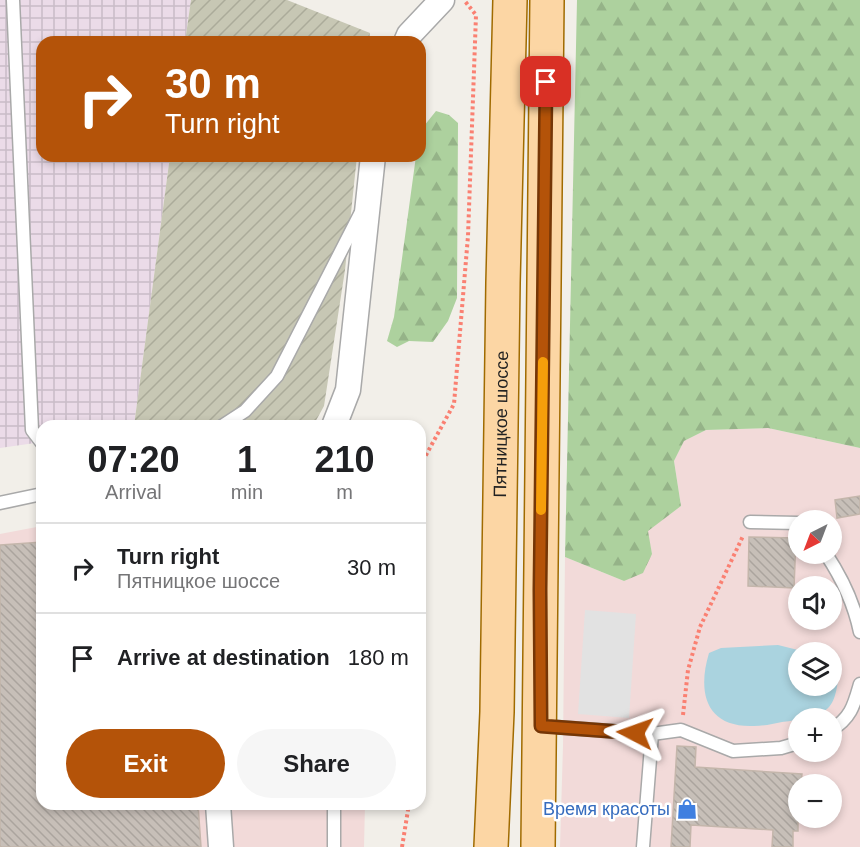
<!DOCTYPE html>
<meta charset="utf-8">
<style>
body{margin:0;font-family:Arial,sans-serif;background:#f6f6f6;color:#202124;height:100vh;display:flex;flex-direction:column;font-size:22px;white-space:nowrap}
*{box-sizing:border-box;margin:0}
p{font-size:20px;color:#757577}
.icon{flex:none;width:33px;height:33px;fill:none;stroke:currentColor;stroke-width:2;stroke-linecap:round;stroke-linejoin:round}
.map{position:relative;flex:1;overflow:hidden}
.side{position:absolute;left:36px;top:420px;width:390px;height:390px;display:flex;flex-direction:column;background:#fff;border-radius:18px;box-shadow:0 3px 9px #0003}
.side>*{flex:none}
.top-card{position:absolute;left:36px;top:36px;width:390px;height:126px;border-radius:18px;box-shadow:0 3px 9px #0003;background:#b45309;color:#fff;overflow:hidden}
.needle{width:39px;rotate:222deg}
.fabs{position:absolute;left:788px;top:510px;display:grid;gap:12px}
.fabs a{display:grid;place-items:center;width:54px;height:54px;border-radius:50%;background:#fff;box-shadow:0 3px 9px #0003;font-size:30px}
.pin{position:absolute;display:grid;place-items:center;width:51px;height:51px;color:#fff;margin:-26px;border-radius:12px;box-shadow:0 3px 9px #0006}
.me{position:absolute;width:66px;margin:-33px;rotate:274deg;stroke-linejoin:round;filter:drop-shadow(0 0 4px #0008)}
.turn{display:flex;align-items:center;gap:21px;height:126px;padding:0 30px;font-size:27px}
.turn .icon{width:78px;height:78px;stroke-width:2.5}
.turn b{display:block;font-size:42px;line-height:51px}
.eta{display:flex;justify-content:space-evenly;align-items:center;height:102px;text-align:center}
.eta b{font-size:36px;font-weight:700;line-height:42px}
.button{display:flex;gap:12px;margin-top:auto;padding:12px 30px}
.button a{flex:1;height:69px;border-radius:36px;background:#b45309;color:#fff;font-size:24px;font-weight:700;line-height:69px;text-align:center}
.button a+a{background:#f6f6f6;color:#202124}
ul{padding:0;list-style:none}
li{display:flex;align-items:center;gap:18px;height:90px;padding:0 30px;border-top:2px solid #e0e0e0}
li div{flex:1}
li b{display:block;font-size:22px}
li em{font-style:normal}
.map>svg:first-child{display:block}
.commercial{fill:#f2dad9;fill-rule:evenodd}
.industrial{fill:url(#industrial-grid)}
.construction{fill:url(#construction-furrows)}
.forest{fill:url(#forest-firs)}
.parking{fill:#e2e2e2}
.water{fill:#aad3df}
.building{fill:url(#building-back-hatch);stroke:#c4b6ab;stroke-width:1.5}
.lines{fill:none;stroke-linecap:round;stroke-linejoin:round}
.service-casing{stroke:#a9a9a9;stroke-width:15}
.minor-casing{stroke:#a9a9a9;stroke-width:27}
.primary-casing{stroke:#a06b00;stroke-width:36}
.path{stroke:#fa8072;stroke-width:4;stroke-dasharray:3 3;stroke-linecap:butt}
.service{stroke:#fff;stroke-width:12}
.minor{stroke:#fff;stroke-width:24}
.primary{stroke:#fcd6a4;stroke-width:33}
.route-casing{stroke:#753606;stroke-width:15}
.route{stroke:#b45309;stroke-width:10}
.slow{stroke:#f59e0b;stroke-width:10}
.labels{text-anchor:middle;stroke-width:5;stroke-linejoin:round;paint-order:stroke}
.street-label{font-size:18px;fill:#222;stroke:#fff}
.shop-label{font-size:18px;fill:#366cbe;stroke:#fff;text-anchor:end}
</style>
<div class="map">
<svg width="860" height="847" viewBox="0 0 860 847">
<defs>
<pattern id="industrial-grid" width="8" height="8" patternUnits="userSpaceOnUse" patternTransform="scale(1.5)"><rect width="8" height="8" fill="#ebdbe8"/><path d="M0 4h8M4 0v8" fill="none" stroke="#c9bcc7"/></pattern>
<pattern id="construction-furrows" width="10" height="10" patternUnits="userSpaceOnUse" patternTransform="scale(1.5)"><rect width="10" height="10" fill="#c7c7b4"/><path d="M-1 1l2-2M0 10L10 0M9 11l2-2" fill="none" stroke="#abab9a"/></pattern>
<pattern id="forest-firs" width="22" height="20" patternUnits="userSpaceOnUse" patternTransform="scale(1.5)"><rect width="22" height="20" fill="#add19e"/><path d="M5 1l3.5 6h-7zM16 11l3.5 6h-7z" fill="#95b388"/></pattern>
<pattern id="building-back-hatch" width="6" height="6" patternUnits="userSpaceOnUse" patternTransform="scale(1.5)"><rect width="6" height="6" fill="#c7bfb8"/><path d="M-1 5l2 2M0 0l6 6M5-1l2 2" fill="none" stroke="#aba49e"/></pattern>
</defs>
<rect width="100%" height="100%" fill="#f2efe9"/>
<path class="commercial" d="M 768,428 L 860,448 L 860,847 L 560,847 L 563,746 L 565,557 L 624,581 L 652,554 L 647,531 L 681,506 L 674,461 L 684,441 L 706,430 ZM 798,520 L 831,520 L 831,554 L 798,554 ZM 798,586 L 831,586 L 831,620 L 798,620 ZM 798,652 L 831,652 L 831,686 L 798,686 ZM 798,718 L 831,718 L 831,752 L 798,752 ZM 798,784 L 831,784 L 831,818 L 798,818 Z
M 42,526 L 42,804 L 365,804 L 364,847 L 0,847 L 0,534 Z"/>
<path class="industrial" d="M 0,0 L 191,0 L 185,42 L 42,42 L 42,156 L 170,156 L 134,426 L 42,426 L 42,442 L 0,448 Z"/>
<path class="construction" d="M 191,0 L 287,0 L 370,33 L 369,42 L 185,42 Z
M 170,156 L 357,156 L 345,270 L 324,406 L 313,426 L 134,426 Z"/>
<path class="forest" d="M 577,0 L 860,0 L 860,448 L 768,428 L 706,430 L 684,441 L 674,461 L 681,506 L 648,531 L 652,554 L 643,573 L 624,581 L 565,557 Z
M 436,111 L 449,115 L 458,123 L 457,298 L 448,321 L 433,342 L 409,341 L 397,347 L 387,341 L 394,317 L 416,156 L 420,156 L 420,131 Z"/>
<path class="parking" d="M 585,610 L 636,614 L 629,718 L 578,714 Z"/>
<path class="water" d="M 778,645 L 806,652 L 798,652 L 798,686 L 831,686 L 831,668 L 839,676 C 836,690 836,704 823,712 C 815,718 792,721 782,722 C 773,724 764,726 754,726 C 706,728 697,693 709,653 L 721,648 Z"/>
<path class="building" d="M 860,496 L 860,514 L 837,518 L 835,500 Z
M 749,537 L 796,538 L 794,588 L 748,586 Z
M 42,542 L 42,804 L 198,804 L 201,847 L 0,847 L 0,545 Z
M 677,746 L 696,747 L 695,767 L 802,774 L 801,784 L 798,784 L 798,831 L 793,831 L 793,847 L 772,847 L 773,830 L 691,825 L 690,847 L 671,847 Z"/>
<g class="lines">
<g class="service-casing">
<path id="service" d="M 13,0 L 32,430 L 42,443
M 222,426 L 245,411 L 277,376 L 360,214
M 0,503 L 42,494
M 750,522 L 798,523
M 826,554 C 842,578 854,603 860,632
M 541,726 L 652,734 L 643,847
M 831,730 C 851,718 854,705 860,684
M 652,734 L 681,730 L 733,751 L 781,748 L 798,743
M 334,847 L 334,804"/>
</g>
<g class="minor-casing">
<path id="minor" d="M 406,42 L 409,35 L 442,0
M 334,426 L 348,390 L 373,156
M 218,804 L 221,847"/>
</g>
<g class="primary-casing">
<g id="primary">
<path id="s1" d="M 491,847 L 497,712 L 503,283 L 510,0"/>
<path d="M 538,847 L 547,0"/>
</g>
</g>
<path class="path" d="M 420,466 L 454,404 L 468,236 L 476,15 L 464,0
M 683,715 L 688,670 L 700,627 L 743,536
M 402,847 L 409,804"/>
<use href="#service" class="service"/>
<use href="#minor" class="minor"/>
<use href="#primary" class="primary"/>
</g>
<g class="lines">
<g class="route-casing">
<path id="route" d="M 546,82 L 540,590 L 541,726 L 635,733"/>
</g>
<use href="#route" class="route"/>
<path class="slow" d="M 541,510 L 543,362"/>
</g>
<defs>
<g id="shop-bare" transform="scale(1.62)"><path d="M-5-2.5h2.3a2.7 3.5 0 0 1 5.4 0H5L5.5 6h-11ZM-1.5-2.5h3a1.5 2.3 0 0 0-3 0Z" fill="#3f7fe0" stroke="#fff" stroke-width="2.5" paint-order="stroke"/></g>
</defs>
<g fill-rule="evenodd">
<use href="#shop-bare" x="687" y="809"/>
</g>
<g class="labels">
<g class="street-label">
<text dy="6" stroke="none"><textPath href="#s1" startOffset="423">Пятницкое шоссе</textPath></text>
</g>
<g class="shop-label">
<text x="670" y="815">Время красоты</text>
</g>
</g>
</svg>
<div class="fabs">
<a><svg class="needle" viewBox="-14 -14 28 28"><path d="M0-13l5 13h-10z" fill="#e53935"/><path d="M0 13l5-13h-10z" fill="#757577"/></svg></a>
<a><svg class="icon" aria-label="sound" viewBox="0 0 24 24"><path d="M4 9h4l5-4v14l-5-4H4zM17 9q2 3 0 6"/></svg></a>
<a><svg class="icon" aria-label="layers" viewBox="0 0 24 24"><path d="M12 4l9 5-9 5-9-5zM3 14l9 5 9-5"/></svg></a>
<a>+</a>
<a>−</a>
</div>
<div class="pin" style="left:546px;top:82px;background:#d93025"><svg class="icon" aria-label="arrive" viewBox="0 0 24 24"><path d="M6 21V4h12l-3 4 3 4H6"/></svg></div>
<svg class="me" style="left:635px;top:733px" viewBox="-20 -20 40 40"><path d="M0-17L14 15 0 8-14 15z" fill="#b45309" stroke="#fff" stroke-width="4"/></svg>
<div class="top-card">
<div class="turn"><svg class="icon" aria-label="right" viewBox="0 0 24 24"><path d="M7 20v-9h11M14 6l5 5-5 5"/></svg><div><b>30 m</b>Turn right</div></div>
</div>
<section class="side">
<div class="eta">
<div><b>07:20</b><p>Arrival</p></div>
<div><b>1</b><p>min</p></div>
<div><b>210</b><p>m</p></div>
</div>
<ul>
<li><svg class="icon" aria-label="right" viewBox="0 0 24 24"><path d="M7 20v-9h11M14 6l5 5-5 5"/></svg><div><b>Turn right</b><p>Пятницкое шоссе</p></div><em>30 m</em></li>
<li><svg class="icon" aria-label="arrive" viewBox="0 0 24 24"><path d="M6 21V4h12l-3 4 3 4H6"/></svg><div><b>Arrive at destination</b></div><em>180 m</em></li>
</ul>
<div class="button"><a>Exit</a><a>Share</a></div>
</section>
</div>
